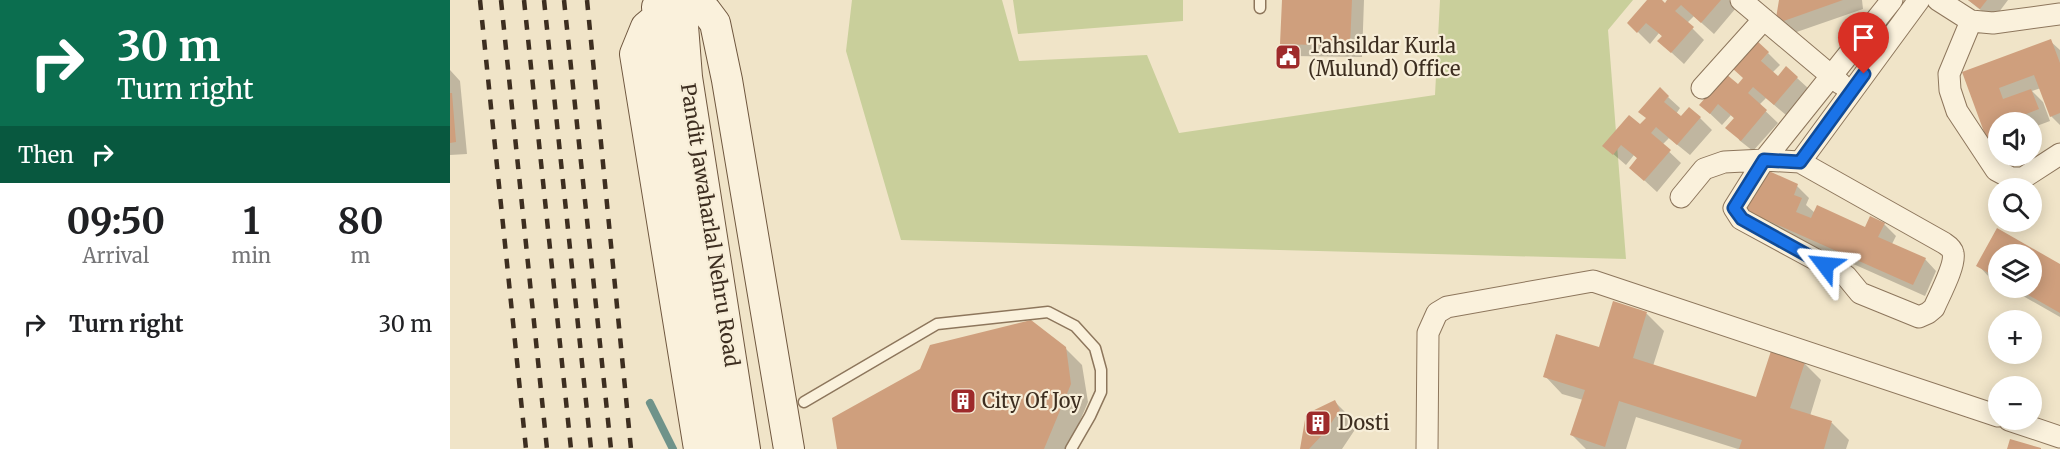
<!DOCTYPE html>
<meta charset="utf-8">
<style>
body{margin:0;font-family:Merriweather,serif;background:#f6f6f6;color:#202124;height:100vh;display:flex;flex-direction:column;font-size:22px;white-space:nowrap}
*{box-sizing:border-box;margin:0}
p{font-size:20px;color:#757577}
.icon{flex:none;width:33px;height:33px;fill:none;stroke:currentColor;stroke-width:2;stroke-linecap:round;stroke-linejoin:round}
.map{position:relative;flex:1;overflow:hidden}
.drawer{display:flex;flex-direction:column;background:#fff;width:450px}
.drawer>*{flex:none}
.hud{background:#0b6e4f;color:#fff;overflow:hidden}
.buttons{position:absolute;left:1538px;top:112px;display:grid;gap:12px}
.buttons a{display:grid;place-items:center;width:54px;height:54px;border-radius:50%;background:#fff;box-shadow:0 3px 15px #0003;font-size:30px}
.pin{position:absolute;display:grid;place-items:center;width:51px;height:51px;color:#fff;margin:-62px -26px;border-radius:50% 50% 50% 0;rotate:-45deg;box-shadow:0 0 6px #0007}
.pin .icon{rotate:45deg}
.me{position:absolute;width:66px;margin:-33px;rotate:299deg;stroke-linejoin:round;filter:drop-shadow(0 0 4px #0008)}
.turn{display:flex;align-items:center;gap:21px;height:126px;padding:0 18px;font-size:27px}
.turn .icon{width:78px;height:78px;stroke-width:2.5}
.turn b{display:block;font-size:42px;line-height:51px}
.then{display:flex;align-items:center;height:57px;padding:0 18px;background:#0003;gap:12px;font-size:22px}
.eta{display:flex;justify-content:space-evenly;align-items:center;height:102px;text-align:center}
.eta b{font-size:36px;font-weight:700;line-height:42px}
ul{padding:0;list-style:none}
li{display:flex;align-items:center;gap:18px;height:78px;padding:0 18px}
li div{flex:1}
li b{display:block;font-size:22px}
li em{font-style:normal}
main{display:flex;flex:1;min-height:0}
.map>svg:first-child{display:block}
.green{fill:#c9cf9b}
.shadow{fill:#0003}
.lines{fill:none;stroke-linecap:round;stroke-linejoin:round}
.stream{stroke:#6f938a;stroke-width:8}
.building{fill:#cf9f7d}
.lane-casing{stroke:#8d765c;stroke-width:13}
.street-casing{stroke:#8d765c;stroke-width:23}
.secondary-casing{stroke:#6f573f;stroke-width:32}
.lane{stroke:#faf1dc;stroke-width:10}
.street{stroke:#faf1dc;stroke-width:21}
.secondary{stroke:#faf1dc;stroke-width:30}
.rail{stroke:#3d2e20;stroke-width:4.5;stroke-dasharray:10 10;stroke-linecap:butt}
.route-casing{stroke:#114b97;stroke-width:15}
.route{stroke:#1a73e8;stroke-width:10}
.labels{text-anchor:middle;stroke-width:4.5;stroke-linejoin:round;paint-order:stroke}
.poi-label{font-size:20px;fill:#3d2e20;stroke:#f7eed8;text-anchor:start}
.street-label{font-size:20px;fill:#3d2e20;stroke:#f7eed8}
</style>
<main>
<section class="drawer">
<div class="hud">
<div class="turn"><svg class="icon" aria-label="right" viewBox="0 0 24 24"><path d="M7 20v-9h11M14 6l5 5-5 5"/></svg><div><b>30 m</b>Turn right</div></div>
<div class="then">Then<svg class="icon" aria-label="right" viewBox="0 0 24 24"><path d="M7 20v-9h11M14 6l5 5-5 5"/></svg></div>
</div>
<div class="eta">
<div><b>09:50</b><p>Arrival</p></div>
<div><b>1</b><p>min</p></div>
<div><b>80</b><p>m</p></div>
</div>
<ul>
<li><svg class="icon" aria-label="right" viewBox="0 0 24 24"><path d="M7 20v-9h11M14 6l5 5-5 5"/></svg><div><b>Turn right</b></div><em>30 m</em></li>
</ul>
</section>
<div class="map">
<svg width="1610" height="449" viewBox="0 0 1610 449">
<rect width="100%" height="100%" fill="#f0e4c8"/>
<path class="green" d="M 402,0 L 552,0 L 569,61 L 697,55 L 729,133 L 985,95 L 990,0 L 1183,0 L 1158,30 L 1176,259 L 451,240 L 396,51 Z
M 563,0 L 733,0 L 733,21 L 568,34 Z"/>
<path class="shadow" d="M 833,0 L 914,0 L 912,57 L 843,56 L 832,44 Z
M 1199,0 L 1210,0 L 1215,5 L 1219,0 L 1279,0 L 1286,8 L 1264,34 L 1244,16 L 1237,23 L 1254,40 L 1234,64 L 1209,41 L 1213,37 L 1209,33 L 1200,44 L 1179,23 Z
M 1330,0 L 1412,0 L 1413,9 L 1338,35 L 1327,23 Z
M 1518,0 L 1558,0 L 1543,20 Z
M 1600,41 L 1610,50 L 1610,125 L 1601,116 L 1591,88 L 1582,91 L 1593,102 L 1600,121 L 1581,128 L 1581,123 L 1548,123 L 1548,156 L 1571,156 L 1554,162 L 1542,151 L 1514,73 Z
M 1318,53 L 1330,65 L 1322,73 L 1328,78 L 1347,78 L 1359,89 L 1336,115 L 1316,98 L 1309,105 L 1328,123 L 1303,151 L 1289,140 L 1285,119 L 1281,115 L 1272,125 L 1251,105 L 1288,86 Z
M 0,70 L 10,81 L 17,154 L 0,155 Z
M 1218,97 L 1230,108 L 1226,114 L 1231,118 L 1250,118 L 1262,130 L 1240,155 L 1219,138 L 1212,145 L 1231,163 L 1207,192 L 1181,168 L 1188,159 L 1184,155 L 1176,165 L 1154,146 L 1191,126 Z
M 1313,170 L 1347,186 L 1359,198 L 1356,205 L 1365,213 L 1416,229 L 1434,224 L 1446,236 L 1442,244 L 1475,259 L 1486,271 L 1475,296 L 1307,221 L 1295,209 Z
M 1547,230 L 1610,265 L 1610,317 L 1559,288 L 1581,288 L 1581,255 L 1548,255 L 1548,282 L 1539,277 L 1528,265 Z
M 1164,303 L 1197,314 L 1214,331 L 1203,366 L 1307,399 L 1354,363 L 1371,380 L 1360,416 L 1382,423 L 1399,440 L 1396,449 L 1288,449 L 1186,417 L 1176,449 L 1136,449 L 1122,435 L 1133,400 L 1112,394 L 1095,376 L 1150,349 Z
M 615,348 L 632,365 L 638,402 L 618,449 L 388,449 Z
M 884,401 L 901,418 L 906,428 L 892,449 L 852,449 Z"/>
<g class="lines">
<path class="stream" d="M 200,403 L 223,449"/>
</g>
<path class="building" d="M 832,0 L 902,0 L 900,46 L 830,44 Z
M 1197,0 L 1212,0 L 1215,3 L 1217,0 L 1271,0 L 1251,23 L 1231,5 L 1225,11 L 1244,27 L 1221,53 L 1207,41 L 1212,36 L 1196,23 L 1187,33 L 1177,23 Z
M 1329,0 L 1393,0 L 1325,24 Z
M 1518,0 L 1537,0 L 1530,9 Z
M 1601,39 L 1610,63 L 1610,113 L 1600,117 L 1584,75 L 1549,88 L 1553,99 L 1581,89 L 1589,109 L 1568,117 L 1571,123 L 1548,123 L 1548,149 L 1541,151 L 1512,72 Z
M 1306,40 L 1319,52 L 1311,61 L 1328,76 L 1336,66 L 1348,77 L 1324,105 L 1303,87 L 1298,93 L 1317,110 L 1291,141 L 1275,128 L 1284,118 L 1268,104 L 1260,114 L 1249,105 L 1276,74 L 1288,84 L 1293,78 L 1282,68 Z
M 1210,87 L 1219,96 L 1214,102 L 1231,116 L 1239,107 L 1251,117 L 1227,145 L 1206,127 L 1201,133 L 1221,150 L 1194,181 L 1179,168 L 1187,158 L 1171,145 L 1163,155 L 1152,146 L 1179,115 L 1190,124 L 1196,118 L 1188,112 Z
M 0,93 L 2,93 L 6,142 L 0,143 Z
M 1312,168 L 1348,184 L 1344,195 L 1352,198 L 1346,212 L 1361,218 L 1367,205 L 1415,227 L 1420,216 L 1435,223 L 1428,237 L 1476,258 L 1463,285 L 1294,210 Z
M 1547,228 L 1610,264 L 1610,313 L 1566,288 L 1581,288 L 1581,255 L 1548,255 L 1548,278 L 1526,266 Z
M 1163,301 L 1197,312 L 1183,358 L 1306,397 L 1321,351 L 1355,362 L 1340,408 L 1382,421 L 1374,449 L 1289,449 L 1292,440 L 1169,401 L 1155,447 L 1120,435 L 1135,390 L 1093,377 L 1106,334 L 1149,347 Z
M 581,320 L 616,347 L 621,384 L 594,449 L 387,449 L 382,418 L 470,369 L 480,345 Z
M 885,400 L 890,410 L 875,432 L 859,449 L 850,449 L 856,414 Z
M 1560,439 L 1591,448 L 1591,449 L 1557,449 Z"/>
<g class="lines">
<g class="lane-casing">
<path id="lane" d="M 810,0 L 810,8
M 354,402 L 487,324 L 598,312 L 625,326 L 645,348 L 651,370 L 651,392 L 640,416 L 621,449"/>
</g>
<g class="street-casing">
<path id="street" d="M 1291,0 L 1391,84
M 1488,0 L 1521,21 L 1543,23 L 1610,14
M 1521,21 L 1499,74 L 1500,90 L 1507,111 L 1546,170 L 1561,178 L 1573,178 L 1610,154
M 1252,88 L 1314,19
M 1350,162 L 1314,160 L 1284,208 L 1291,219 L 1396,276 L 1410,293 L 1469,317 L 1478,313 L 1484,308 C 1489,296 1506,265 1503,253 C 1502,248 1497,245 1494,243 L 1350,162 L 1469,0
M 1231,197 L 1254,169 L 1274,162 L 1314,160 L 1442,0
M 1559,420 L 1610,437
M 977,449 L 978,333 L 987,313 L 997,307 L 1143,281 L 1548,416"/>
</g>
<g class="secondary-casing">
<path id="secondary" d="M 231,0 L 237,77 L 295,449
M 207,7 L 215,80 L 272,449
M 249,449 L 185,54 L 196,27 L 208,17 L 231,8 L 256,11 L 265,23 L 277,80 L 339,449"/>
</g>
<use href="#lane" class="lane"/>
<use href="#street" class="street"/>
<use href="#secondary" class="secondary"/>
<path class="rail" d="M 30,0 L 76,449
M 51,0 L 97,449
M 74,0 L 121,449
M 94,0 L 141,449
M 114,0 L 161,449
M 137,0 L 181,449"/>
</g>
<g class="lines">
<g class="route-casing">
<path id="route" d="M 1375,265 L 1292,219 L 1284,208 L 1314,160 L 1350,162 L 1414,74"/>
</g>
<use href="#route" class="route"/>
</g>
<defs>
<g id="civic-square" transform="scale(1.35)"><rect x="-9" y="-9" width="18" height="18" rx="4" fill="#9e2a2b" stroke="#f7eed8"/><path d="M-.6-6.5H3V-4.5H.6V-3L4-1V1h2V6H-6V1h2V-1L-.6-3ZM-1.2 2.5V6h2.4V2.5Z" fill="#fff"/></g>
<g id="building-square" transform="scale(1.35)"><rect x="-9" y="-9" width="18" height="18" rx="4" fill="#9e2a2b" stroke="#f7eed8"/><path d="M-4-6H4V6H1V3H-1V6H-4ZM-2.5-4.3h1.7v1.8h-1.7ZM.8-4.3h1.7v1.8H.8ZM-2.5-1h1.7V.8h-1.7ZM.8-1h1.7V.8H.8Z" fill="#fff"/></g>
</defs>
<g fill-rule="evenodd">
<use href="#civic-square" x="838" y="57"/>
<use href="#building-square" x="513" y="401"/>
<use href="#building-square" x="868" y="423"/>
</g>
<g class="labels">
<g class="poi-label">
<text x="858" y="53">Tahsildar Kurla<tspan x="858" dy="23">(Mulund) Office</tspan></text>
<text x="532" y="408">City Of Joy</text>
<text x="888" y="430">Dosti</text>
</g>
<g class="street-label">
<text transform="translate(260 225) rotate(81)" y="7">Pandit Jawaharlal Nehru Road</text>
</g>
</g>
</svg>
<div class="buttons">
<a><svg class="icon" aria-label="sound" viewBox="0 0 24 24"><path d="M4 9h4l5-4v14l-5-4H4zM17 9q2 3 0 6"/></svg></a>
<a><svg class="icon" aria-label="search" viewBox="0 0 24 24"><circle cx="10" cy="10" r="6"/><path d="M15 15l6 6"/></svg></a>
<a><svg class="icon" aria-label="layers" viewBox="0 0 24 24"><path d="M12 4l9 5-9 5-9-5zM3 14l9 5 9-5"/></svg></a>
<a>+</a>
<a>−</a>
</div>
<div class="pin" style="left:1414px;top:74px;background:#d93025"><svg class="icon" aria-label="arrive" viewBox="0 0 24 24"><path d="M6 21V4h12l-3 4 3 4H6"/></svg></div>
<svg class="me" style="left:1375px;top:265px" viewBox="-20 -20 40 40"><path d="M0-17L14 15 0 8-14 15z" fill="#1a73e8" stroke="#fff" stroke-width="4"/></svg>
</div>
</main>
